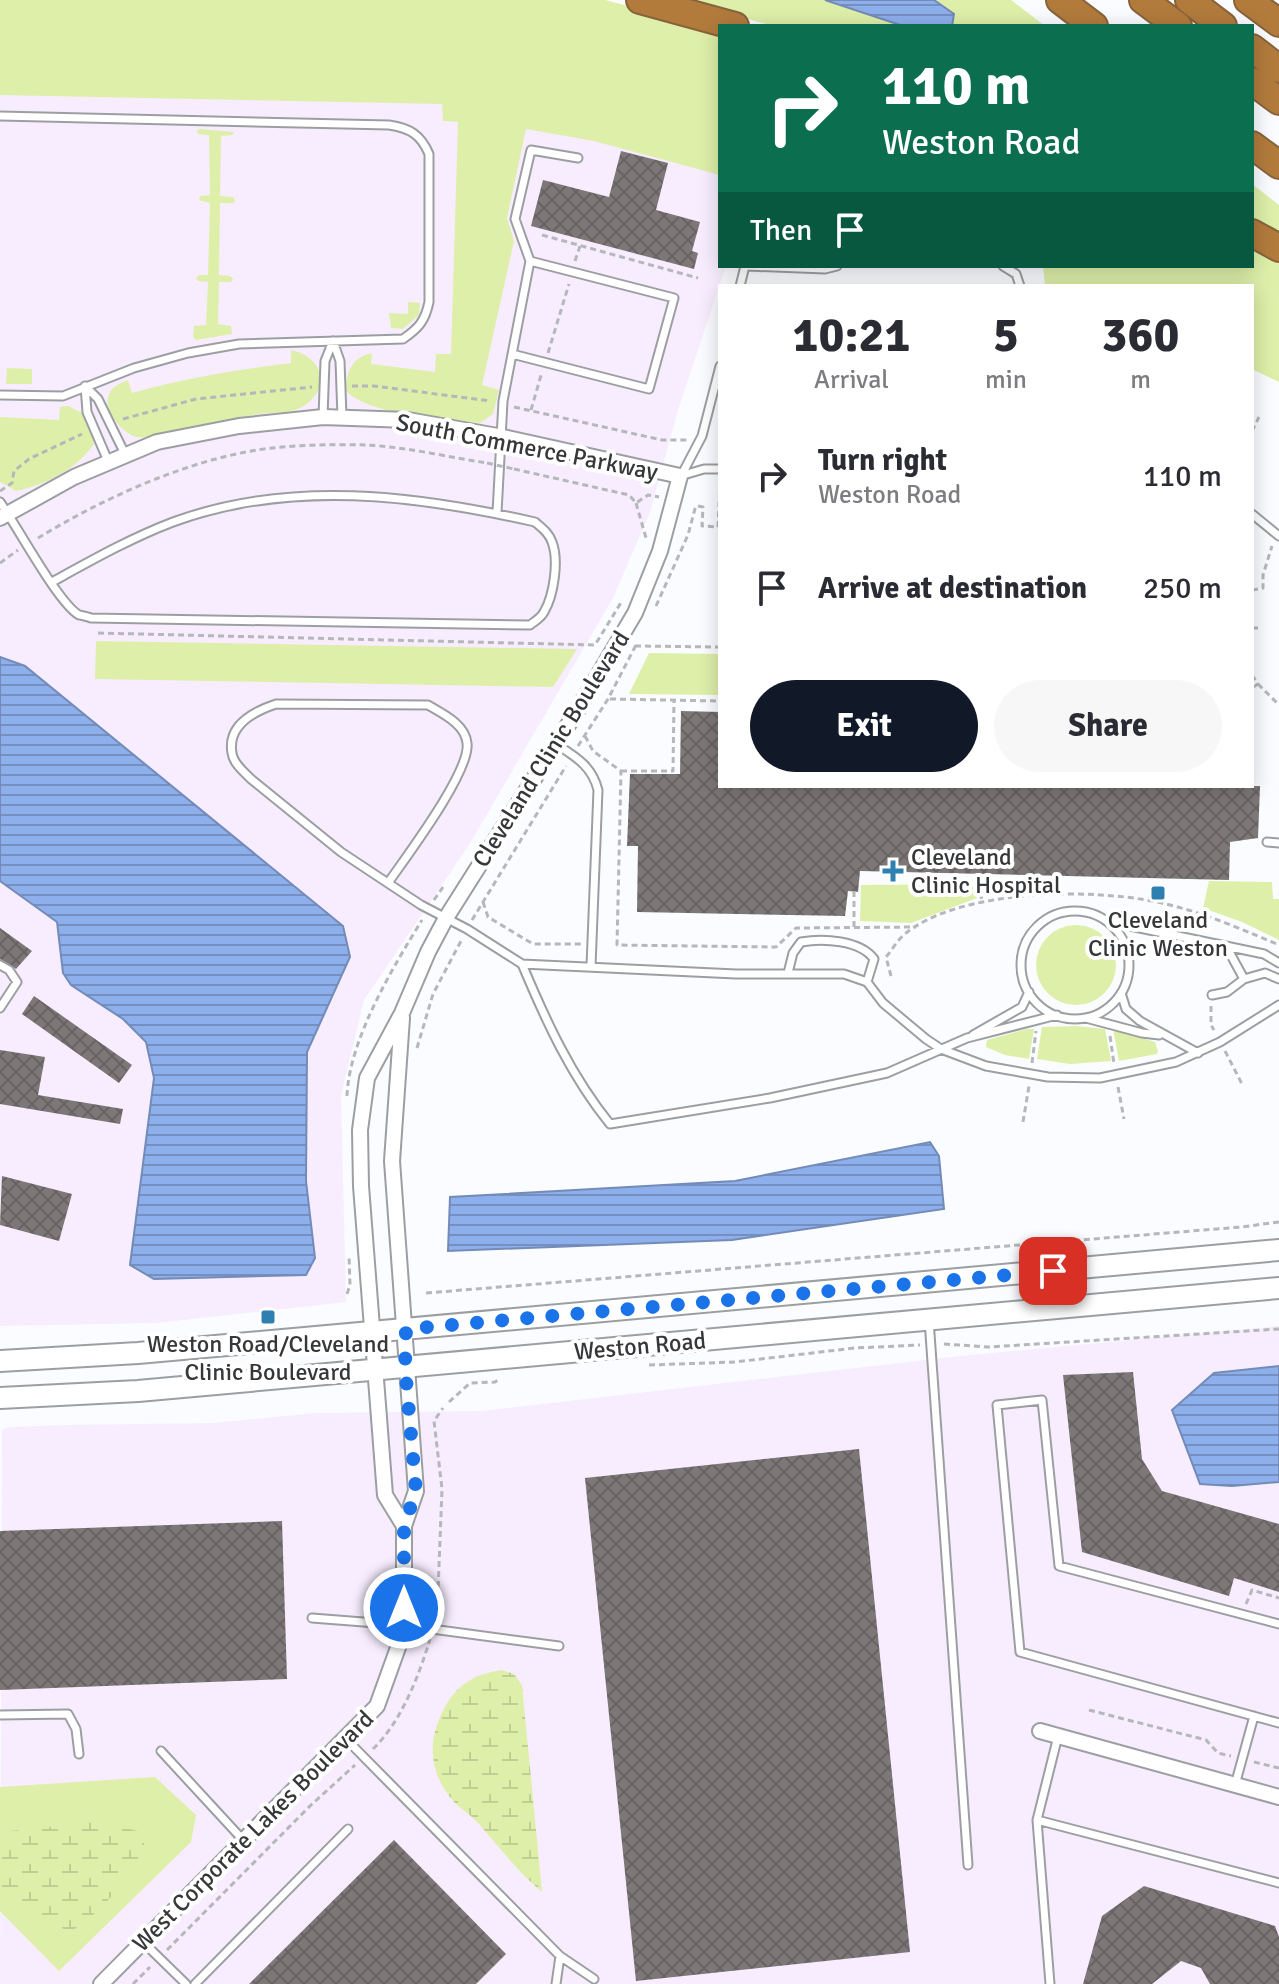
<!DOCTYPE html>
<style>
body{margin:0;font-family:Signika,sans-serif;background:#f7f7f7;color:#2b2b33;height:100vh;display:flex;flex-direction:column;font-size:30px;white-space:nowrap}
*{box-sizing:border-box;margin:0}
p{font-size:26px;color:#7c7c81}
.icon{flex:none;width:44px;height:44px;fill:none;stroke:currentColor;stroke-width:2;stroke-linecap:round;stroke-linejoin:round}
.map{position:relative;flex:1;overflow:hidden}
.side{position:absolute;left:718px;top:284px;width:536px;height:504px;display:flex;flex-direction:column;background:#fff;border-radius:0px;box-shadow:0 4px 20px #0003}
.side>*{flex:none}
.hud{position:absolute;left:718px;top:24px;width:536px;height:244px;border-radius:0px;box-shadow:0 4px 20px #0003;background:#0b6e4f;color:#fff;overflow:hidden}
.pin{position:absolute;display:grid;place-items:center;width:68px;height:68px;color:#fff;margin:-34px;border-radius:16px;box-shadow:0 4px 12px #0006}
.me{position:absolute;width:88px;margin:-44px;rotate:0deg;stroke-linejoin:round;filter:drop-shadow(0 0 6px #0008)}
.turn{display:flex;align-items:center;gap:28px;height:168px;padding:0 32px;font-size:36px}
.turn .icon{width:104px;height:104px;stroke-width:2.5}
.turn b{display:block;font-size:56px;line-height:68px}
.then{display:flex;align-items:center;height:76px;padding:0 32px;background:#0003;gap:16px;font-size:30px}
.eta{display:flex;justify-content:space-evenly;align-items:center;height:136px;text-align:center}
.eta b{font-size:48px;font-weight:700;line-height:56px}
.cta{display:flex;gap:16px;margin-top:auto;padding:16px 32px}
.cta a{flex:1;height:92px;border-radius:48px;background:#111827;color:#fff;font-size:32px;font-weight:700;line-height:92px;text-align:center}
.cta a+a{background:#f7f7f7;color:#2b2b33}
ul{padding:0;list-style:none}
li{display:flex;align-items:center;gap:24px;height:112px;padding:0 32px}
li div{flex:1}
li b{display:block;font-size:30px}
li em{font-style:normal}
.map>svg:first-child{display:block}
.commercial{fill:#f7edfe}
.green{fill:#deefa9}
.wetland{fill:url(#wetland-marsh)}
.water{fill:url(#water-rules);stroke:#738bb6;stroke-width:2}
.building{fill:url(#building-cross-hatch)}
.lines{fill:none;stroke-linecap:round;stroke-linejoin:round}
.service-casing{stroke:#9c9fa2;stroke-width:11}
.minor-casing{stroke:#9c9fa2;stroke-width:18}
.secondary-casing{stroke:#9c9fa2;stroke-width:24}
.motorway-casing{stroke:#87633b;stroke-width:30}
.path{stroke:#b6b7ba;stroke-width:3;stroke-dasharray:6 4;stroke-linecap:butt}
.service{stroke:#fff;stroke-width:7}
.minor{stroke:#fff;stroke-width:14}
.secondary{stroke:#fff;stroke-width:20}
.motorway{stroke:#b27b3c;stroke-width:26}
.path-bridge{stroke:#b6b7ba;stroke-width:3;stroke-dasharray:6 4;stroke-linecap:butt}
.route{stroke:#1a73e8;stroke-width:14;stroke-dasharray:0 25.2}
.poi-dot{fill:#2e80b1;stroke:#fff;stroke-width:3}
.labels{text-anchor:middle;stroke-width:8;stroke-linejoin:round;paint-order:stroke}
.street-label{font-size:24px;fill:#363739;stroke:#fff}
.poi-label{font-size:24px;fill:#363739;stroke:#fff}
</style>
<div class="map">
<svg width="1279" height="1984" viewBox="0 0 1279 1984">
<defs>
<pattern id="wetland-marsh" width="20" height="14" patternUnits="userSpaceOnUse" patternTransform="scale(2)"><rect width="20" height="14" fill="#deefa9"/><path d="M1 5h8M5 5V1M11 12h8M15 12V8" fill="none" stroke="#bfce92"/></pattern>
<pattern id="water-rules" width="6" height="5" patternUnits="userSpaceOnUse" patternTransform="scale(2)"><rect width="6" height="5" fill="#8dafec"/><path d="M0 2.5h6" fill="none" stroke="#748fc0"/></pattern>
<pattern id="building-cross-hatch" width="8" height="8" patternUnits="userSpaceOnUse" patternTransform="scale(2)"><rect width="8" height="8" fill="#7d7877"/><path d="M0 0l8 8M0 8l8-8" fill="none" stroke="#676363"/></pattern>
</defs>
<rect width="100%" height="100%" fill="#fafcff"/>
<path class="commercial" d="M 0,68 L 314,69 L 720,139 L 720,266 L 726,266 L 678,410 L 650,512 L 613,598 L 469,845 L 364,1000 L 341,1095 L 346,1302 L 156,1323 L 0,1326 Z
M 1279,1326 L 1279,1984 L 0,1984 L 2,1430 L 9,1427 L 65,1425 L 213,1423 L 316,1413 L 481,1411 L 960,1356 Z"/>
<path class="green" d="M 0,0 L 605,0 L 720,30 L 720,175 L 594,141 L 526,129 L 507,218 L 514,241 L 482,385 L 499,390 L 493,414 L 480,423 C 444,418 371,416 346,391 C 346,372 352,357 372,353 L 371,364 L 435,372 L 436,354 L 451,354 L 458,122 L 443,121 L 442,104 L 0,95 Z
M 682,0 L 1011,0 L 1045,26 L 773,26 Z
M 200,129 L 234,132 L 232,135 L 221,136 L 220,196 L 233,197 L 235,200 L 234,203 L 220,203 L 219,275 L 230,276 L 233,279 L 231,282 L 219,282 L 218,324 L 231,326 L 232,334 L 196,340 L 193,337 L 194,326 L 206,325 L 208,282 L 198,281 L 196,278 L 199,275 L 208,275 L 210,203 L 199,200 L 200,196 L 210,195 L 209,135 L 198,134 L 197,130 Z
M 1252,184 L 1279,205 L 1279,239 L 1252,223 Z
M 1252,244 L 1279,259 L 1279,382 L 1252,369 L 1252,286 L 1045,286 L 1043,266 L 1252,266 Z
M 408,302 L 420,303 L 419,315 L 403,329 L 391,328 L 389,313 L 408,314 Z
M 291,350 C 305,353 319,362 321,378 C 322,389 312,402 302,407 C 289,414 273,412 259,414 C 231,419 202,426 174,431 C 163,434 149,439 137,437 C 123,434 102,410 109,394 C 112,386 121,383 128,380 L 132,393 C 185,378 237,370 291,363 Z
M 7,368 L 32,369 L 32,384 L 6,384 Z
M 68,406 L 86,415 L 94,444 C 77,469 45,485 16,491 L 0,482 L 0,417 L 59,420 L 60,407 Z
M 96,641 L 577,649 L 553,687 L 95,679 Z
M 649,653 L 720,654 L 720,695 L 629,694 Z
M 1209,881 L 1272,882 L 1273,899 L 1279,899 L 1279,940 L 1242,922 L 1203,908 Z
M 972,884 L 977,898 L 911,923 L 860,921 L 861,885 Z
M1036 965a40 40 0 1 1 80 0a40 40 0 1 1-80 0Z
M 1076,1026 L 1105,1029 L 1111,1061 L 1070,1064 L 1037,1059 L 1042,1027 Z
M 1027,1029 L 1034,1029 L 1029,1059 L 1005,1055 L 986,1047 L 987,1040 Z
M 1113,1029 L 1155,1042 L 1158,1051 L 1157,1054 L 1119,1061 Z
M 155,1777 L 196,1815 L 191,1842 L 59,1971 L 0,1911 L 0,1787 Z"/>
<path class="wetland" d="M 502,1670 L 514,1674 L 522,1685 L 542,1892 C 518,1872 500,1848 479,1824 C 472,1816 464,1811 456,1804 C 429,1775 426,1743 444,1709 C 457,1684 475,1674 502,1670 Z
M 97,1822 L 138,1831 L 146,1848 C 127,1881 102,1912 70,1932 L 16,1906 L 0,1894 L 0,1832 Z"/>
<path class="water" d="M 825,0 L 934,0 L 954,14 L 952,26 L 903,26 Z
M 0,657 L 25,666 L 343,926 L 350,957 L 307,1052 L 306,1181 L 315,1258 L 306,1275 L 154,1279 L 130,1265 L 154,1078 L 146,1042 L 123,1019 L 71,985 L 63,973 L 57,922 L 0,881 Z
M 930,1142 L 939,1156 L 944,1209 L 732,1240 L 448,1251 L 450,1197 L 735,1181 Z
M 1279,1366 L 1279,1482 L 1232,1486 L 1200,1484 L 1172,1410 L 1214,1373 Z"/>
<path class="building" d="M 621,151 L 668,163 L 656,210 L 700,222 L 692,251 L 698,253 L 694,269 L 531,226 L 543,180 L 609,197 Z
M 681,711 L 720,712 L 720,786 L 1260,786 L 1258,838 L 1230,842 L 1229,880 L 860,871 L 858,892 L 848,891 L 845,916 L 637,912 L 638,846 L 627,846 L 630,774 L 680,774 Z
M 0,928 L 32,951 L 16,969 L 0,959 Z
M 34,996 L 132,1065 L 119,1083 L 22,1014 Z
M 0,1050 L 45,1057 L 38,1095 L 123,1109 L 120,1124 L 0,1104 Z
M 2,1176 L 72,1194 L 59,1241 L 0,1225 Z
M 1133,1372 L 1142,1459 L 1162,1491 L 1279,1524 L 1279,1592 L 1234,1578 L 1229,1596 L 1082,1552 L 1063,1375 Z
M 859,1449 L 910,1952 L 636,1981 L 585,1478 Z
M 282,1521 L 287,1679 L 0,1690 L 0,1531 Z
M 394,1840 L 506,1954 L 476,1984 L 249,1984 Z
M 1144,1886 L 1275,1926 L 1279,1937 L 1279,1984 L 1210,1984 L 1201,1968 L 1181,1961 L 1152,1984 L 1083,1984 L 1102,1916 Z"/>
<g class="lines">
<g class="service-casing">
<path id="service" d="M 0,116 L 389,125 C 410,128 421,135 429,154 L 429,302 C 425,321 419,328 403,339 L 239,344 L 188,353 L 134,368 L 63,396 L 0,395
M 530,261 L 515,219 L 531,150 L 578,158
M 746,266 L 825,269 L 837,266
M 1003,266 L 1016,274 L 1020,286
M 740,286 L 745,266
M 333,341 L 340,361 L 342,417
M 85,386 L 98,399 L 125,454
M 85,386 L 87,412 L 108,461
M 323,417 L 325,361 L 333,341
M 680,476 L 704,469 L 720,469
M 681,476 L 702,436 L 720,366
M 0,502 C 17,526 58,603 79,615 C 80,615 89,617 91,618 L 530,625 C 535,621 541,618 544,612 C 554,595 559,560 552,542 C 549,533 542,528 535,522 C 415,495 291,479 173,522 C 131,538 92,560 52,582
M 497,513 L 503,401 L 530,261 L 674,298 L 649,389 L 512,354
M 1252,514 L 1279,536
M 556,744 C 576,757 592,766 598,790 L 591,966
M 1267,842 L 1279,843
M 388,883 C 406,857 471,771 467,743 C 465,724 443,714 428,705 L 276,704 C 255,711 227,725 232,753 C 233,763 244,772 251,779 L 341,852 L 421,905 L 467,929 L 522,964 L 736,974 L 844,974 L 867,982 L 883,1003 L 926,1039 L 941,1049 L 986,1066 L 1048,1077 L 1100,1078 L 1176,1062 L 1220,1042 L 1279,1005
M1021 965a54 54 0 1 1 108 0a54 54 0 1 1-108 0Z
M 1111,922 L 1264,954 L 1279,963
M 1226,946 L 1244,979
M 522,964 C 546,1021 571,1076 610,1124 L 770,1098 L 887,1073 L 967,1038 L 1057,1015
M 0,965 L 9,970 L 17,982 L 0,1008
M 788,973 L 793,953 L 801,942 C 823,938 860,940 874,959 L 867,982
M 1121,993 L 1126,1009 L 1140,1021 L 1198,1053
M 1212,995 L 1227,992 L 1244,979 L 1265,973 L 1279,979
M 1086,1018 L 1142,1033 L 1159,1035
M 973,1035 L 1022,1007 L 1029,992
M 929,1320 L 968,1865
M 312,1618 L 402,1625 L 559,1646
M 1279,1624 L 1059,1566 L 1042,1400 L 997,1405 L 1020,1652 L 1279,1723
M 0,1715 L 68,1714 L 76,1729 L 79,1754
M 345,1738 L 560,1956 L 594,1979
M 161,1751 L 244,1841
M 1235,1785 L 1254,1716
M 1037,1820 L 1279,1883
M 143,1942 L 186,1984
M 195,1984 L 348,1829
M 556,1984 L 560,1956
M 1050,1984 L 1037,1820 L 1058,1736"/>
</g>
<g class="minor-casing">
<path id="minor" d="M 0,518 L 74,477 L 157,442 L 239,426 L 323,417 L 408,420 L 503,437 L 680,476 L 660,551 L 635,613 L 580,706 L 446,918 L 428,952 L 402,1013 L 367,1078 L 360,1130 L 361,1186 L 385,1495 L 404,1526
M 1040,1731 L 1279,1797
M 101,1984 L 377,1706 L 400,1642 L 404,1608 L 404,1526 L 416,1491 L 392,1161 L 402,1018"/>
</g>
<g class="secondary-casing">
<path id="secondary" d="M 0,1361 L 138,1353 L 1279,1250
M 0,1398 L 138,1391 L 1279,1288"/>
</g>
<g class="motorway-casing">
<path id="motorway" d="M 640,0 L 735,26
M 1060,0 L 1094,26
M 1143,0 L 1178,26
M 1189,0 L 1223,26
M 1248,0 L 1279,23
M 1252,48 L 1279,69
M 1252,81 L 1279,101
M 1252,145 L 1279,165
M 1252,233 L 1279,248"/>
</g>
<path class="path" d="M 542,235 L 698,278
M 575,261 L 580,246
M 548,353 L 569,284
M 352,386 L 374,386 L 491,401
M 514,407 L 662,440 L 687,440
M 531,410 L 542,372
M 123,419 L 196,399 L 312,387
M 1252,431 L 1259,417
M 514,469 L 629,495 L 636,503 L 648,495 L 659,497
M 720,481 L 718,527 L 720,527
M 0,491 L 12,483 L 14,471 L 29,459 L 82,434
M 636,503 L 646,538
M 698,506 L 703,507 L 702,526 L 718,527
M 38,538 C 102,499 183,462 257,450 C 290,445 333,444 367,445 C 406,447 448,457 487,463
M 0,563 L 18,550
M 1252,590 L 1263,588 L 1263,575 L 1272,546
M 656,606 L 688,535 L 696,505
M 1252,628 L 1260,628
M 98,633 L 595,645 L 622,601
M 635,646 L 720,647
M 1252,675 L 1258,684 L 1252,688
M 1258,684 L 1277,703
M 610,699 L 720,701
M 585,736 L 593,751 L 621,771 L 617,945 L 776,947 L 796,928 L 916,927
M 578,746 L 608,699 L 636,645
M 621,771 L 673,771 L 674,700
M 976,874 L 976,884 L 983,902
M 434,900 L 443,887
M 483,902 L 488,917 L 533,944 L 581,944
M 472,920 L 566,766
M 854,927 L 854,891
M 891,976 L 886,957 C 892,950 898,939 906,933 C 962,889 1090,888 1157,902 C 1200,911 1239,928 1279,945
M 1211,1006 L 1211,1025 L 1214,1030
M 1110,1036 L 1114,1064
M 417,1048 L 433,994 L 461,941
M 1225,1051 L 1242,1084
M 1032,1063 L 1036,1031
M 1118,1087 L 1124,1119
M 347,1096 C 349,1040 393,967 422,920
M 1023,1122 L 1029,1086
M 426,1293 L 1241,1227 L 1279,1222
M 347,1294 L 350,1285 L 349,1255
M 944,1344 L 988,1347 L 1279,1329
M 649,1365 L 735,1362 L 855,1348 L 920,1345
M 449,1402 L 470,1383 L 495,1382 L 500,1379
M 1246,1604 L 1252,1590 L 1279,1598
M 437,1617 L 442,1489 L 434,1421 L 443,1408
M 1089,1710 L 1206,1740 L 1218,1753 L 1231,1756
M 373,1749 C 401,1722 419,1676 430,1639
M 1254,1762 L 1279,1768
M 167,1950 L 310,1806 L 355,1765
M 133,1984 L 150,1967"/>
<use href="#service" class="service"/>
<use href="#minor" class="minor"/>
<use href="#secondary" class="secondary"/>
<use href="#motorway" class="motorway"/>
<path class="path-bridge" d="M 487,463 L 514,469"/>
</g>
<g class="lines">
<path class="route" d="M 404,1608 L 404,1526 L 416,1491 L 405,1367 L 406,1329 L 1053,1271"/>
</g>
<g class="poi-dot">
<path d="M889 859h8v8h8v8h-8v8h-8v-8h-8v-8h8z"/>
<rect x="1150" y="885" width="16" height="16" rx="4"/>
<rect x="260" y="1309" width="16" height="16" rx="4"/>
</g>
<g class="labels">
<g class="street-label">
<text transform="translate(527 447) rotate(11)" y="8">South Commerce Parkway</text>
<text transform="translate(551 749) rotate(-58)" y="8">Cleveland Clinic Boulevard</text>
<text transform="translate(640 1346) rotate(-5)" y="8">Weston Road</text>
<text transform="translate(253 1831) rotate(-45)" y="8">West Corporate Lakes Boulevard</text>
</g>
<g class="poi-label">
<text x="911" y="865" text-anchor="start">Cleveland<tspan x="911" dy="28">Clinic Hospital</tspan></text>
<text x="1158" y="928">Cleveland<tspan x="1158" dy="28">Clinic Weston</tspan></text>
<text x="268" y="1352">Weston Road/Cleveland<tspan x="268" dy="28">Clinic Boulevard</tspan></text>
</g>
</g>
</svg>
<div class="pin" style="left:1053px;top:1271px;background:#d93025"><svg class="icon" aria-label="arrive" viewBox="0 0 24 24"><path d="M6 21V4h12l-3 4 3 4H6"/></svg></div>
<svg class="me" style="left:404px;top:1608px" viewBox="-20 -20 40 40"><circle r="17" fill="#1a73e8" stroke="#fff" stroke-width="3"/><path d="M0-11L8 9 0 5-8 9z" fill="#fff"/></svg>
<div class="hud">
<div class="turn"><svg class="icon" aria-label="right" viewBox="0 0 24 24"><path d="M7 20v-9h11M14 6l5 5-5 5"/></svg><div><b>110 m</b>Weston Road</div></div>
<div class="then">Then<svg class="icon" aria-label="arrive" viewBox="0 0 24 24"><path d="M6 21V4h12l-3 4 3 4H6"/></svg></div>
</div>
<section class="side">
<div class="eta">
<div><b>10:21</b><p>Arrival</p></div>
<div><b>5</b><p>min</p></div>
<div><b>360</b><p>m</p></div>
</div>
<ul>
<li><svg class="icon" aria-label="right" viewBox="0 0 24 24"><path d="M7 20v-9h11M14 6l5 5-5 5"/></svg><div><b>Turn right</b><p>Weston Road</p></div><em>110 m</em></li>
<li><svg class="icon" aria-label="arrive" viewBox="0 0 24 24"><path d="M6 21V4h12l-3 4 3 4H6"/></svg><div><b>Arrive at destination</b></div><em>250 m</em></li>
</ul>
<div class="cta"><a>Exit</a><a>Share</a></div>
</section>
</div>
